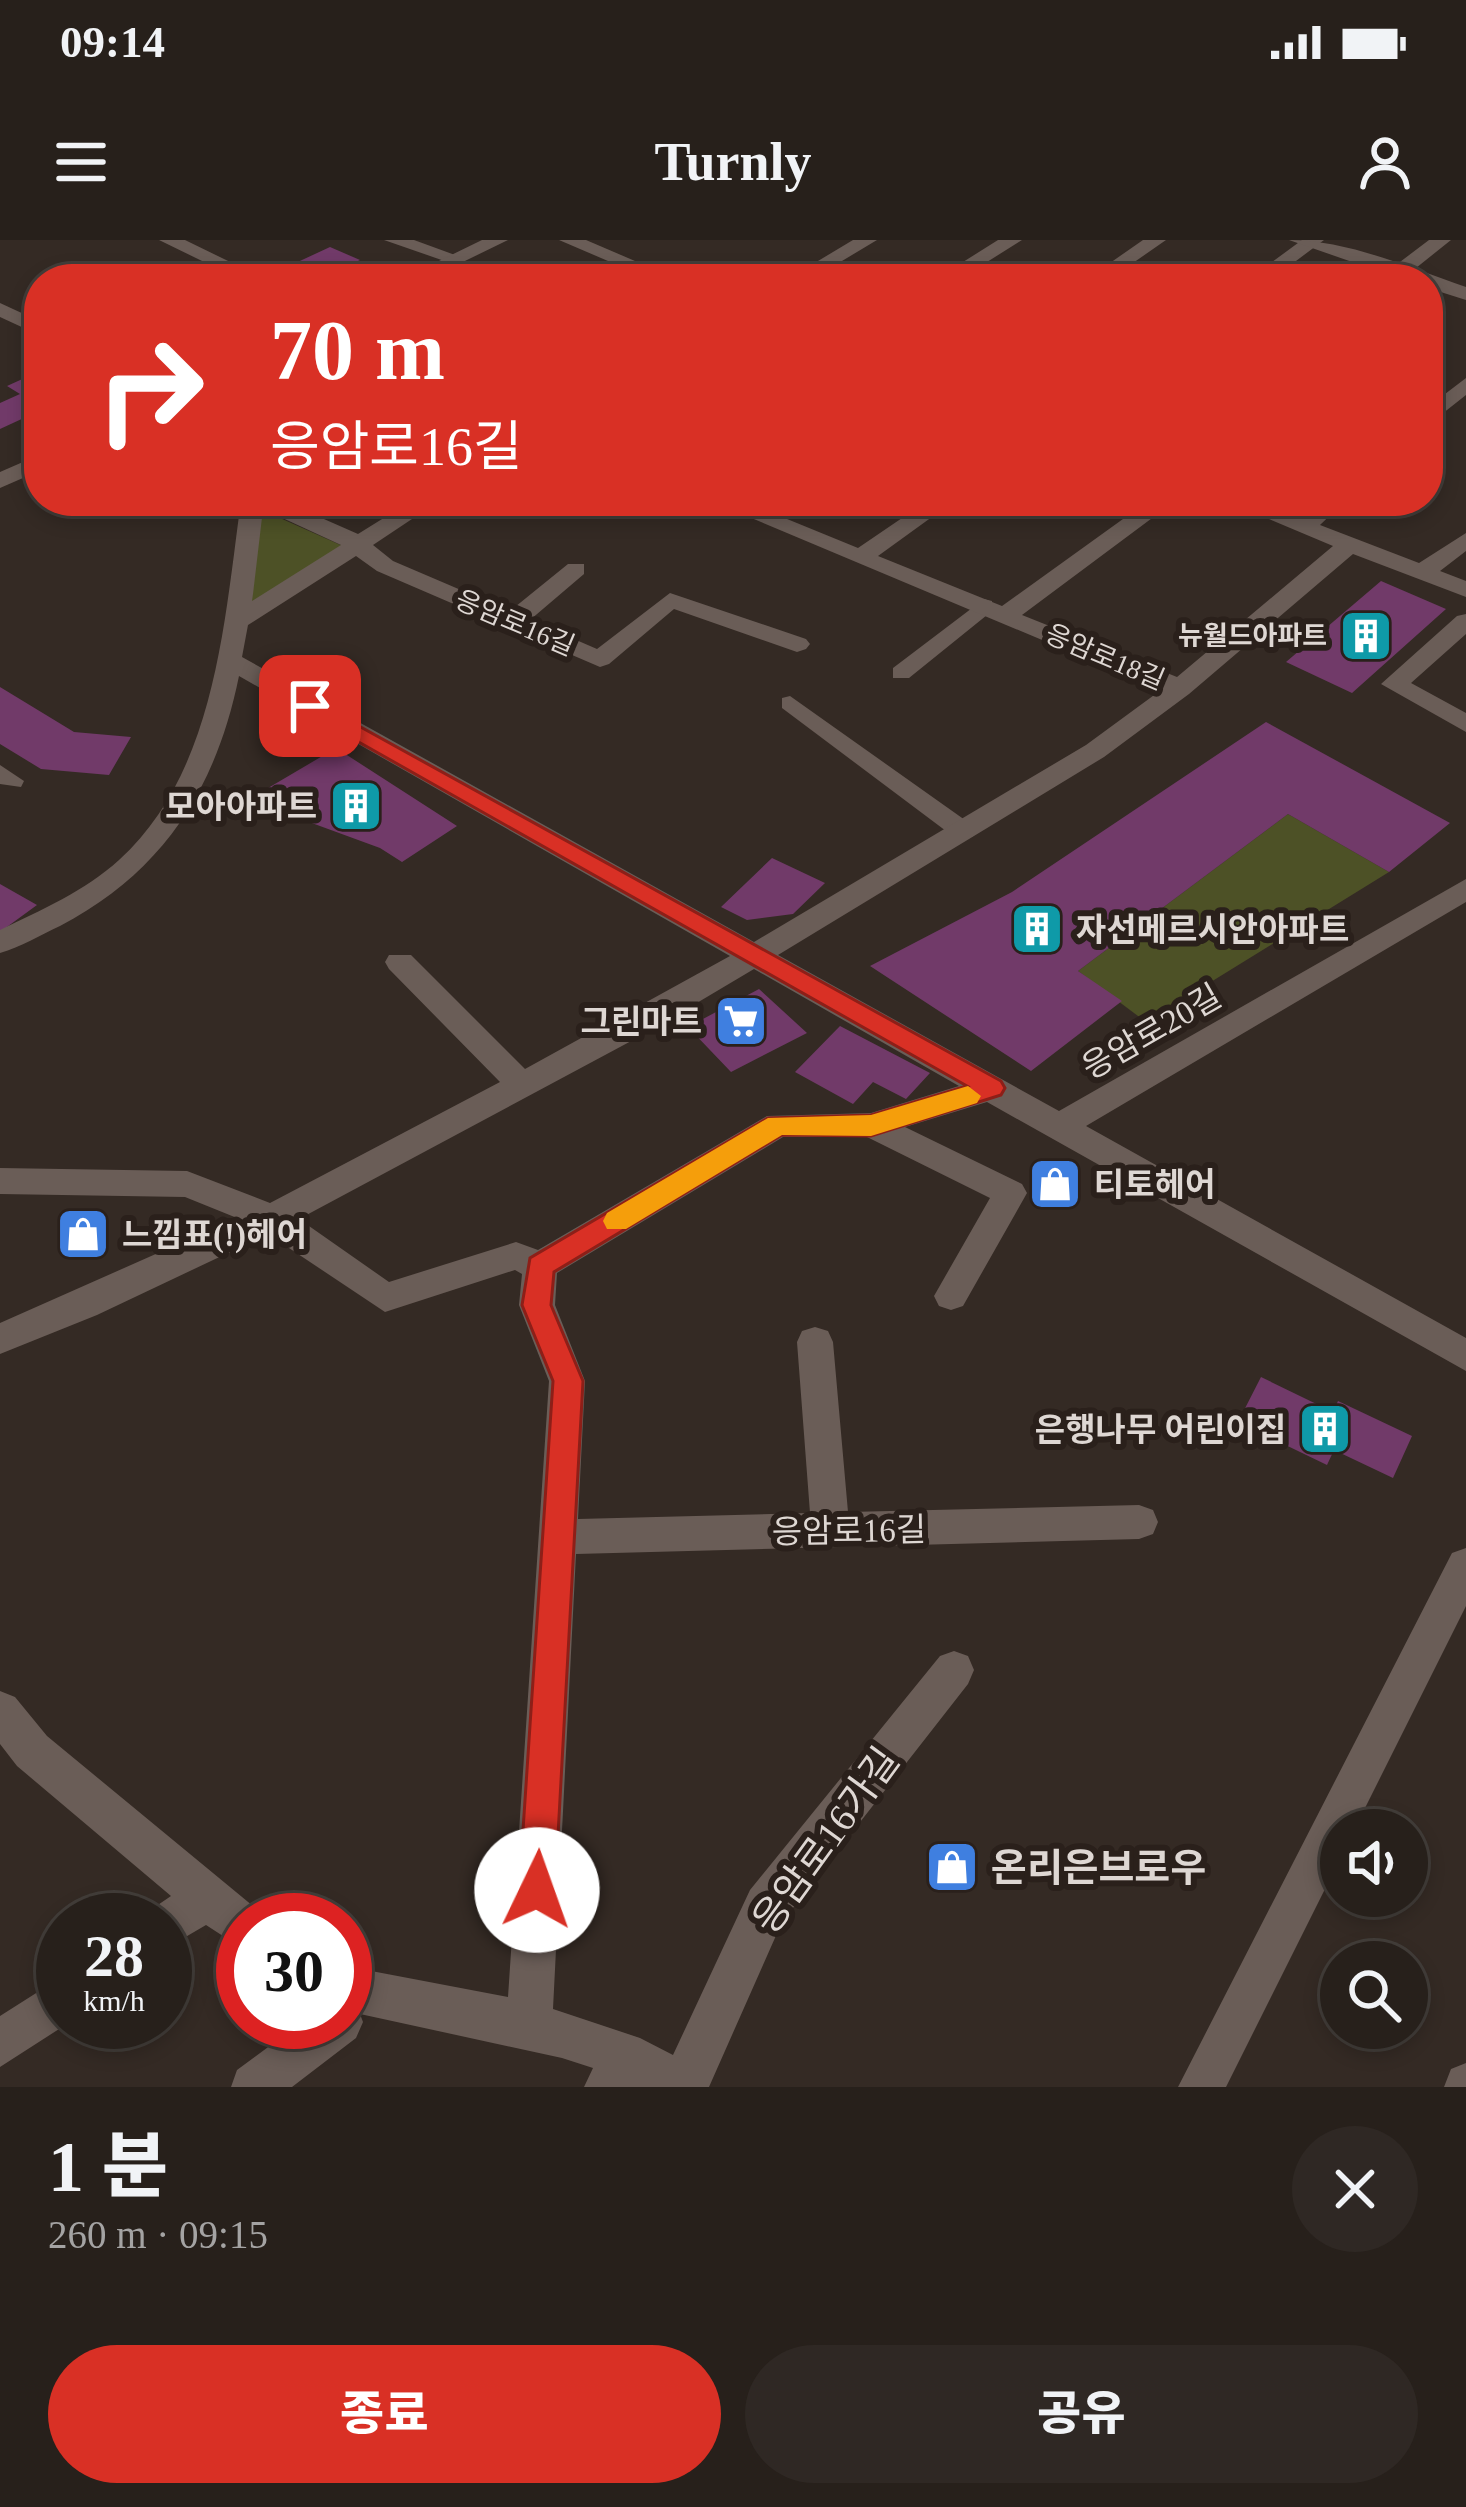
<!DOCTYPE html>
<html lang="ko">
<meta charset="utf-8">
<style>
body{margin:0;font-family:"Times New Roman","Noto Sans KR",serif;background:#2f2824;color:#f1f3f6;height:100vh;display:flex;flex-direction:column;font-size:45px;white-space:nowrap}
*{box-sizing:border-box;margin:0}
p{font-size:39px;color:#a4a3a3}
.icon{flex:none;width:66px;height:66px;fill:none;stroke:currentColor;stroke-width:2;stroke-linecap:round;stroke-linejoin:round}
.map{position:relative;height:1847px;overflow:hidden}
.side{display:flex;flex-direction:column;background:#27201b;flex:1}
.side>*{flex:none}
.hud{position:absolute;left:24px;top:24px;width:1419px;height:252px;border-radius:48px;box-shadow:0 6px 18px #0003,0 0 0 3px #433e3a;background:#d93025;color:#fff;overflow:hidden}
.controls{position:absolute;left:1320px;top:1569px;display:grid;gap:24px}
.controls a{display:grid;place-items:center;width:108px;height:108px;border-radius:50%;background:#27201b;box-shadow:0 6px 18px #0003,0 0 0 3px #433e3a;font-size:60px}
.speed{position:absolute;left:36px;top:1653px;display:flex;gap:24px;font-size:60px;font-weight:700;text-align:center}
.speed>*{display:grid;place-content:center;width:156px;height:156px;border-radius:50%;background:#27201b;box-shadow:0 6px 18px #0003,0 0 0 3px #433e3a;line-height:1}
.speed small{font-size:30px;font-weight:400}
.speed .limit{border:18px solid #d22;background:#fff;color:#111}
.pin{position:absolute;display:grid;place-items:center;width:102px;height:102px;color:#fff;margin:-51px;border-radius:24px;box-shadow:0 6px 18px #0006}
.me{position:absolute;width:132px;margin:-66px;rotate:3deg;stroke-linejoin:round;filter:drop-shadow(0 0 9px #0008)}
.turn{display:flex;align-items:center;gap:42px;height:252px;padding:0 48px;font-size:54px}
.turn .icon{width:156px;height:156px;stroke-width:2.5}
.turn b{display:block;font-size:84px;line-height:102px}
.round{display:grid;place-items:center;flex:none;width:126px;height:126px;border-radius:63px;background:#2f2824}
.overview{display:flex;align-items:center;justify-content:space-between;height:204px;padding:0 48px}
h1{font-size:72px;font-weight:800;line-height:90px}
.action{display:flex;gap:24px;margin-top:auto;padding:24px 48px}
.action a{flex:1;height:138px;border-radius:72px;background:#d93025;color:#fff;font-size:48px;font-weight:800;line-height:138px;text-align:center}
.action a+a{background:#2f2824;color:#f1f3f6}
.status{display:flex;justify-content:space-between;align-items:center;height:84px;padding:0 60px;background:#27201b;direction:ltr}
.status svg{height:33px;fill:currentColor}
header{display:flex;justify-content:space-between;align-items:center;height:156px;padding:0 48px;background:#27201b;font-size:54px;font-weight:800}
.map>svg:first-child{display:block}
.green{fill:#4d5126}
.building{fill:#713a69}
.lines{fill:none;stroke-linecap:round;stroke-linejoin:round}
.service{fill:#6a5d57;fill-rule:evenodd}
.minor{fill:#6a5d57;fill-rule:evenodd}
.tertiary{fill:#6a5d57;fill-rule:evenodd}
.secondary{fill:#6a5d57;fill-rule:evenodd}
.route{fill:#d93025;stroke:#8d1f18;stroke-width:3}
.slow{fill:#f59e0b}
.labels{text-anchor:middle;stroke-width:12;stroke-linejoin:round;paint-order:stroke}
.far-street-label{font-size:27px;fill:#ded7d3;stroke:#2a201b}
.far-poi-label{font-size:27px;font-weight:bold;fill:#ded7d3;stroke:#2a201b;text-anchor:end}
.poi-label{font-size:33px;font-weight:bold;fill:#ded7d3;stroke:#2a201b;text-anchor:end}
.street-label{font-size:33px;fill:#ded7d3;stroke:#2a201b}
.near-street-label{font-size:39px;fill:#ded7d3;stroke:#2a201b}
.near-poi-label{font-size:39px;font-weight:bold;fill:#ded7d3;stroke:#2a201b;text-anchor:start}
</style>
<div class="status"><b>09:14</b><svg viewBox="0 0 49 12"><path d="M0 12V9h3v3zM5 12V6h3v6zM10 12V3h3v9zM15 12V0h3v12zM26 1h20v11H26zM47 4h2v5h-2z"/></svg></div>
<header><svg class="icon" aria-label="menu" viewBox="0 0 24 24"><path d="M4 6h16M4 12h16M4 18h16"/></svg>Turnly<svg class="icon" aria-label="person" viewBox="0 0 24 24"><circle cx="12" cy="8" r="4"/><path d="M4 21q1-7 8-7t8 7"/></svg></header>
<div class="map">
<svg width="1466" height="1847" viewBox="0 0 1466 1847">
<rect width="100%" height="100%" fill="#342a24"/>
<path class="green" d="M 262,270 L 345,307 L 251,365 Z
M 1288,574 L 1389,632 L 1146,782 L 1078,731 Z"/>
<path class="building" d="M 330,7 L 360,20 L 320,39 L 288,39 L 274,33 Z
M 29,136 L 39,142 L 39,171 L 0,189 L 0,163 L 20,154 L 7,146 Z
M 1381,341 L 1446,369 L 1352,453 L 1286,422 Z
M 0,447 L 74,492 L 131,497 L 109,535 L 41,529 L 0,504 Z
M 1266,482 L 1450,583 L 1389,632 L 1288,574 L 1078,731 L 1122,761 L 1031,831 L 870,726 L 1012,652 Z
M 336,508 L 457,586 L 402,622 L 380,608 L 309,582 L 263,551 Z
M 772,618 L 825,643 L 793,674 L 747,680 L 721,667 Z
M 0,644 L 37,665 L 0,692 Z
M 759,749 L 807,793 L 731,832 L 688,787 Z
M 840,786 L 930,833 L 906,859 L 873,842 L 853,864 L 795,832 Z
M 1261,1137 L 1333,1172 L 1338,1161 L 1412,1196 L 1393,1238 L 1334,1210 L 1327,1225 L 1238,1182 Z"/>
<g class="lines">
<path class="service" d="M 49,33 L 61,39 L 40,38 Z
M 984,359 L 992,361 L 992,371 L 909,438 L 893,438 L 893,428 Z
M 790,456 L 972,585 L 976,591 L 972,597 L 954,597 L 782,468 L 782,458 Z
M 0,525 L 24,541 L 21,547 L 0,544 Z
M 1466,1823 L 1466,1847 L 1444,1847 L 1451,1829 Z"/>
<path class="minor" d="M 159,0 L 185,0 L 265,39 L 239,39 Z
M 384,0 L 414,0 L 466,19 L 456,25 Z
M 559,0 L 586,0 L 677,39 L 650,39 Z
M 853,0 L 877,0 L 812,39 L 788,39 Z
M 998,0 L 1022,0 L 960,39 L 936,39 Z
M 1143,0 L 1166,0 L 1110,39 L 1087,39 Z
M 1302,0 L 1324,0 L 1272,39 L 1249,39 Z
M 1429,0 L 1451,0 L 1406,36 L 1392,36 L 1392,28 Z
M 0,63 L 39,81 L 39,95 L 0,77 Z
M 1466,138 L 1466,155 L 1428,185 L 1428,167 Z
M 241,261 L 283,261 L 358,294 L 411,261 L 439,261 L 373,305 L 393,321 L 510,371 L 568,324 L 584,324 L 584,334 L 530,380 L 597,409 L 670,353 L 806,399 L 810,404 L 806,409 L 797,412 L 674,369 L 609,424 L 600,427 L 377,331 L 356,316 L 248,385 L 242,417 L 754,702 L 1086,505 L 1161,450 L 711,261 L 743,261 L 858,308 L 927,261 L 954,261 L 878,316 L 1002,366 L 1148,261 L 1175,261 L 1022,375 L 1177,437 L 1333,306 L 1226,261 L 1259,261 L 1301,277 L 1319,261 L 1345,261 L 1320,285 L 1419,323 L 1466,293 L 1466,311 L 1440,331 L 1466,341 L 1466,357 L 1353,314 L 1189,454 L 1104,517 L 778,715 L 1059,871 L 1466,639 L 1466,662 L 1086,886 L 1466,1098 L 1466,1131 L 987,862 L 905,887 L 1022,944 L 1027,953 L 963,1066 L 951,1070 L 939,1066 L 934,1056 L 990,958 L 867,897 L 783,897 L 557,1033 L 555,1065 L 585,1141 L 578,1279 L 810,1273 L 797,1102 L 802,1091 L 815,1087 L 828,1091 L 833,1102 L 848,1272 L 1139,1265 L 1153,1270 L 1158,1282 L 1153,1294 L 1139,1299 L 576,1314 L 553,1769 L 640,1798 L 673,1815 L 750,1650 L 940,1416 L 954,1411 L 968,1416 L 974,1430 L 968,1444 L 782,1682 L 709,1847 L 584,1847 L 593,1828 L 562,1818 L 360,1774 L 363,1782 L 356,1798 L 292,1847 L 231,1847 L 237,1830 L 302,1782 L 345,1782 L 345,1726 L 508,1757 L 549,1141 L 519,1065 L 522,1034 L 515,1030 L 385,1072 L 268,994 L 97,1075 L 0,1114 L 0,1083 L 237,978 L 185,957 L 0,954 L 0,928 L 187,931 L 270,963 L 500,842 L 389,729 L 385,722 L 389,715 L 411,715 L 525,829 L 730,716 L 239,436 C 216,549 163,632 60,686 C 40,695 21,707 0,713 L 0,690 C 41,670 85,651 119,620 C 216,532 224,382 241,261 ZM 263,269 L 341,305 L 252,361 L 253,354 ZM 754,729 L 959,846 L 871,873 L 767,876 L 538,1010 L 516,1002 L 389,1042 L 299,979 L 648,792 Z
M 1466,374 L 1466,394 L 1411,443 L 1466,473 L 1466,492 L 1381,444 L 1457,376 Z
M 1466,1308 L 1466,1366 L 1354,1590 L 1341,1590 L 1341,1617 L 1226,1847 L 1178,1847 L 1452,1313 Z
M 0,1451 L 15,1457 L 47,1496 L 259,1671 L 262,1680 L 243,1680 L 243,1709 L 206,1685 L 165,1709 L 165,1680 L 146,1680 L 149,1671 L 171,1656 L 17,1526 L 0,1504 Z
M 63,1736 L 63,1782 L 70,1782 L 0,1827 L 0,1776 Z"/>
<path class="tertiary" d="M 1289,0 C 1348,0 1410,28 1466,47 L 1466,60 L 1428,48 L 1428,39 L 1401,39 Z"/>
<path class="secondary" d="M 482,0 L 508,0 L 428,39 L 402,39 Z
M 39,215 L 39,231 L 0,248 L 0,232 Z"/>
</g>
<path class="route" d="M 310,459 L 1001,841 L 1005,848 L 1001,855 L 871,896 L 782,895 L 554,1032 L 551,1065 L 583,1141 L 555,1650 L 550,1663 L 537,1668 L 524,1663 L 519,1650 L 553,1141 L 522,1065 L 530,1018 L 768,878 L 871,875 L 967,846 L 302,470 L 299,466 Z"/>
<path class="slow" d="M 968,846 L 981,856 L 977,863 L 871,896 L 782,895 L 626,989 L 607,989 L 603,981 L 607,973 L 768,878 L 871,875 Z"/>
<defs>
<g id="building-square" transform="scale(2.7)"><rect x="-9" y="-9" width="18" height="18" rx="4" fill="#0f9aa8" stroke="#2a201b"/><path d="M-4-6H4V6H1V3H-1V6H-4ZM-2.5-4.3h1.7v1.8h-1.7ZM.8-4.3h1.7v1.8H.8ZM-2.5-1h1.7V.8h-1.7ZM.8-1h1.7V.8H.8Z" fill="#fff"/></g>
<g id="supermarket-square" transform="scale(2.7)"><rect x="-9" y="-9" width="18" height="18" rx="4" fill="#3f7fe0" stroke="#2a201b"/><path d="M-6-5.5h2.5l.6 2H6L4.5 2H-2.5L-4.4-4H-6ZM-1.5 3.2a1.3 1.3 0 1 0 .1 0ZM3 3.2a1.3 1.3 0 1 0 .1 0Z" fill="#fff"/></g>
<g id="shop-square" transform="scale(2.7)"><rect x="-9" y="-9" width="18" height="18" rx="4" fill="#3f7fe0" stroke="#2a201b"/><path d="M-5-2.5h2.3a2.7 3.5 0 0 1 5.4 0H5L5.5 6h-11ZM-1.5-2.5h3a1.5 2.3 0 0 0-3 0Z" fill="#fff"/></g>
</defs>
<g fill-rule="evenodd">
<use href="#building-square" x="1366" y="396"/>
<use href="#building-square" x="356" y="566"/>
<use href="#building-square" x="1037" y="689"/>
<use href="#supermarket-square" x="741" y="781"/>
<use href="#shop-square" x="1055" y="944"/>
<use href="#shop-square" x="83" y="994"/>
<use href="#building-square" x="1325" y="1189"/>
<use href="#shop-square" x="952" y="1627"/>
</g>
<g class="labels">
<g class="far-street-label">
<text transform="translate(515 383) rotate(23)" y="9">응암로16길</text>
<text transform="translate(1105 417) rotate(23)" y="9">응암로18길</text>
</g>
<g class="far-poi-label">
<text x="1327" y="405">뉴월드아파트</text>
</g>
<g class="poi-label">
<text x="317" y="578">모아아파트</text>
<text x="1076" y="701" text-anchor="start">자선메르시안아파트</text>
<text x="702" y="793">그린마트</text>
<text x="1094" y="956" text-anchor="start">티토헤어</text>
<text x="122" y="1006" text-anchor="start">느낌표(!)헤어</text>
<text x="1286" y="1201">은행나무 어린이집</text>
</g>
<g class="street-label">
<text transform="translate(1151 791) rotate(-30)" y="12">응암로20길</text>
<text transform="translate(849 1290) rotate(-1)" y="12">응암로16길</text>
</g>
<g class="near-street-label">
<text transform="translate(825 1600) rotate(-54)" y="14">응암로16가길</text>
</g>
<g class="near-poi-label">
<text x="991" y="1641">온리은브로우</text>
</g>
</g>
</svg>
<div class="controls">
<a><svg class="icon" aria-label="sound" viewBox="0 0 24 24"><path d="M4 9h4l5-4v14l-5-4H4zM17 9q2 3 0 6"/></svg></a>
<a><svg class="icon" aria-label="search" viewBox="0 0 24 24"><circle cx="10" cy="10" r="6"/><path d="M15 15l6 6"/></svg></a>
</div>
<div class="speed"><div>28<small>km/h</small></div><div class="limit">30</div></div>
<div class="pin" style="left:310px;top:466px;background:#d93025"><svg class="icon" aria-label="arrive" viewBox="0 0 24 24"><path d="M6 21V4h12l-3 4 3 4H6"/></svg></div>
<svg class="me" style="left:537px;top:1650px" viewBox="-20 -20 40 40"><circle r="19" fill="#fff"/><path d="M0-13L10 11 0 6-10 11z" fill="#d93025"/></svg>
<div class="hud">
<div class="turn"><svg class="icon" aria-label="right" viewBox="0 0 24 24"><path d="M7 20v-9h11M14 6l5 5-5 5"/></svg><div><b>70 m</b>응암로16길</div></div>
</div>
</div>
<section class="side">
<div class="overview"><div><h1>1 분</h1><p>260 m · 09:15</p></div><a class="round"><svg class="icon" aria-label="close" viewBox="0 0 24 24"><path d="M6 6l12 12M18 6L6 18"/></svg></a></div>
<div class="action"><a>종료</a><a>공유</a></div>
</section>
